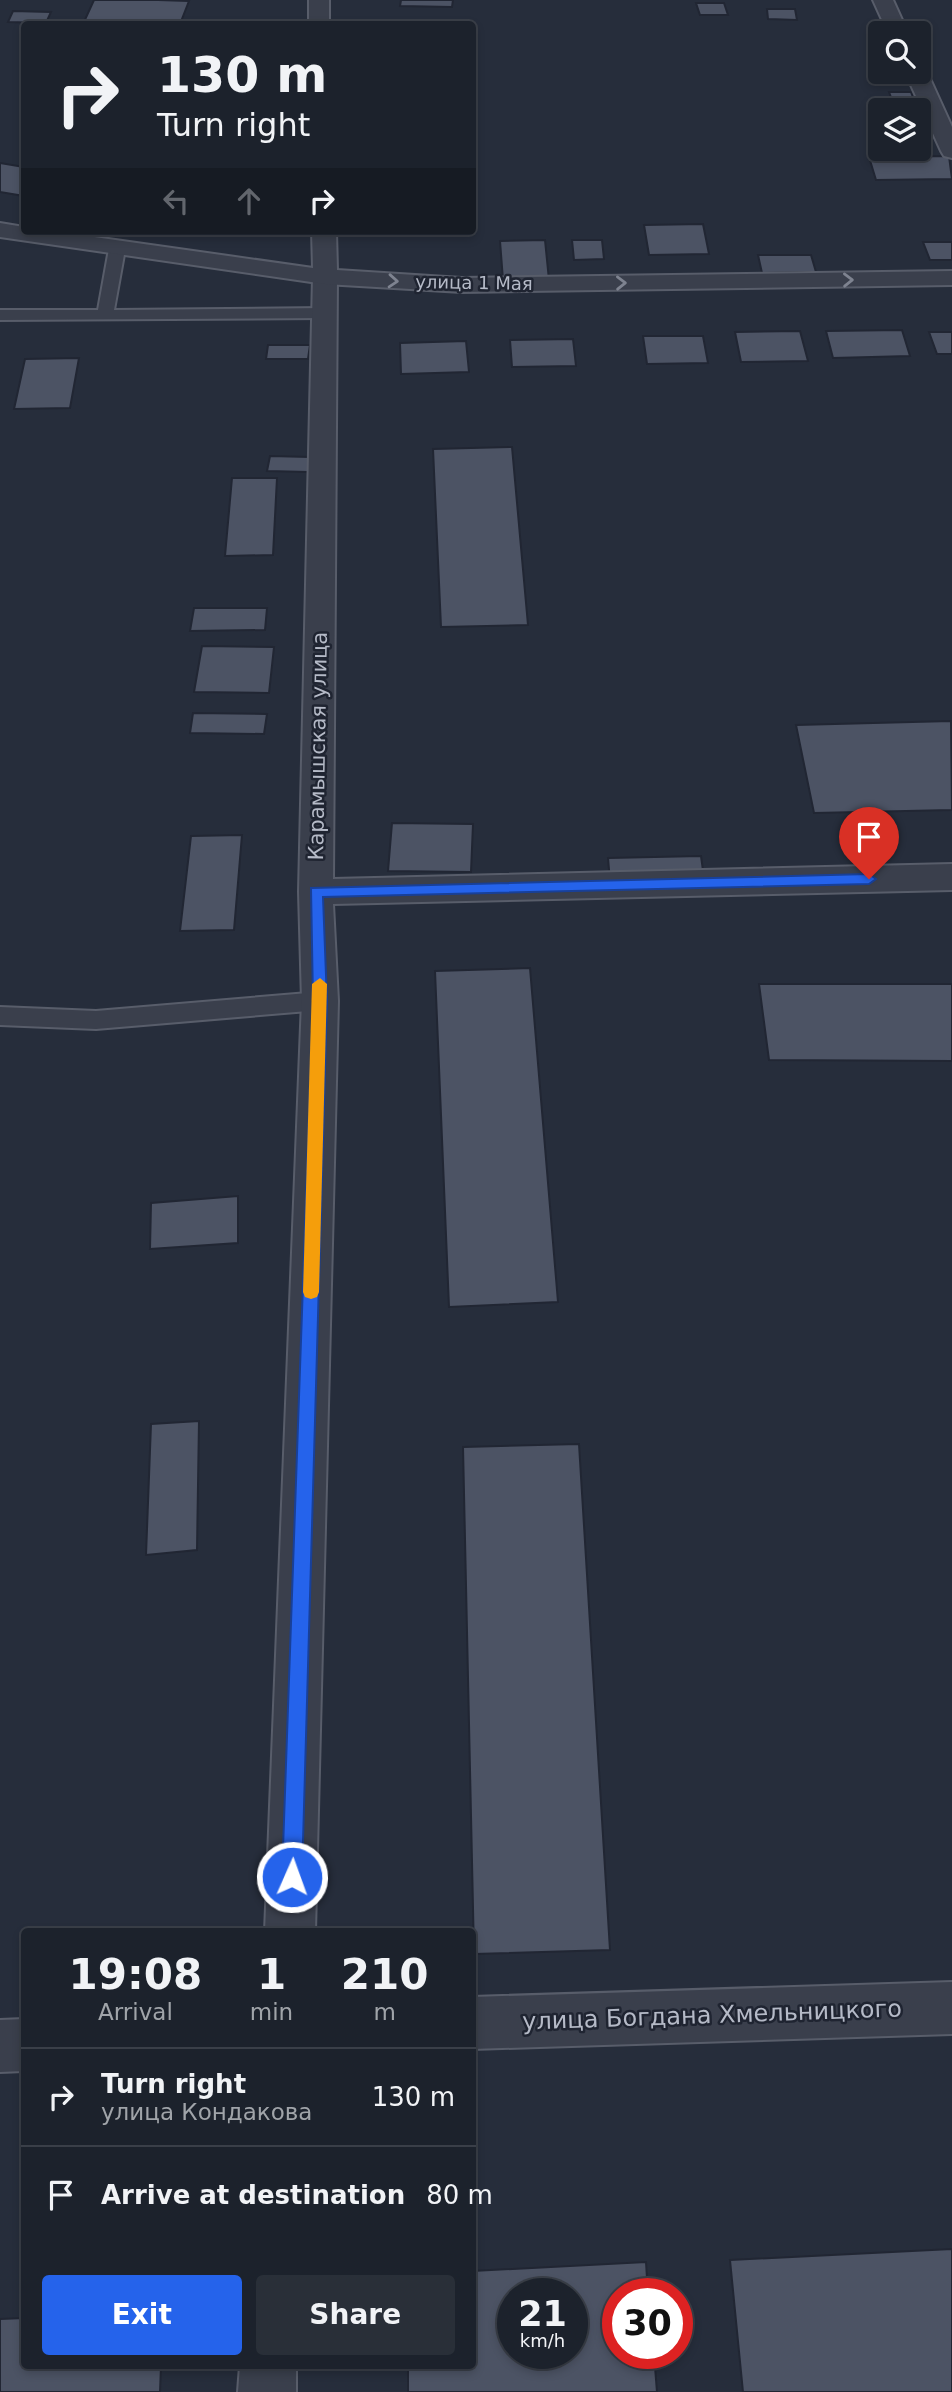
<!DOCTYPE html>
<meta charset="utf-8">
<style>
body{margin:0;font-family:"DejaVu Sans",sans-serif;background:#292f38;color:#f1f3f6;height:100vh;display:flex;flex-direction:column;font-size:26px;white-space:nowrap}
*{box-sizing:border-box;margin:0}
p{font-size:23px;color:#a0a4a9}
.icon{flex:none;width:38px;height:38px;fill:none;stroke:currentColor;stroke-width:2;stroke-linecap:round;stroke-linejoin:round}
.map{position:relative;flex:1;overflow:hidden}
.sheet{position:absolute;left:21px;top:1928px;width:455px;height:441px;display:flex;flex-direction:column;background:#1c222c;border-radius:7px;box-shadow:0 4px 10px #0003,0 0 0 2px #3a3f48}
.sheet>*{flex:none}
.top-card{position:absolute;left:21px;top:21px;width:455px;height:214px;border-radius:7px;box-shadow:0 4px 10px #0003,0 0 0 2px #3a3f48;background:#1c222c;color:#f1f3f6;overflow:hidden}
.buttons{position:absolute;left:868px;top:21px;display:grid;gap:14px}
.buttons a{display:grid;place-items:center;width:63px;height:63px;border-radius:7px;background:#1c222c;box-shadow:0 4px 10px #0003,0 0 0 2px #3a3f48;font-size:35px}
.speed{position:absolute;left:497px;top:2278px;display:flex;gap:14px;font-size:35px;font-weight:700;text-align:center}
.speed>*{display:grid;place-content:center;width:91px;height:91px;border-radius:50%;background:#1c222c;box-shadow:0 4px 10px #0003,0 0 0 2px #3a3f48;line-height:1}
.speed small{font-size:18px;font-weight:400}
.speed .limit{border:10px solid #d22;background:#fff;color:#111}
.pin{position:absolute;display:grid;place-items:center;width:60px;height:60px;color:#fff;margin:-72px -30px;border-radius:50% 50% 50% 0;rotate:-45deg;box-shadow:0 0 7px #0007}
.pin .icon{rotate:45deg}
.me{position:absolute;width:77px;margin:-38px;rotate:2deg;stroke-linejoin:round;filter:drop-shadow(0 0 5px #0008)}
.turn{display:flex;align-items:center;gap:24px;height:147px;padding:0 21px;font-size:32px}
.turn .icon{width:91px;height:91px;stroke-width:2.5}
.turn b{display:block;font-size:49px;line-height:60px}
.lanes{display:flex;align-items:center;height:66px;padding:0 21px;background:#0003;justify-content:center;gap:35px;direction:ltr}
.lanes .off{opacity:.35}
.eta{display:flex;justify-content:space-evenly;align-items:center;height:119px;text-align:center}
.eta b{font-size:42px;font-weight:700;line-height:49px}
.cta{display:flex;gap:14px;margin-top:auto;padding:14px 21px}
.cta a{flex:1;height:80px;border-radius:7px;background:#2563eb;color:#fff;font-size:28px;font-weight:700;line-height:80px;text-align:center}
.cta a+a{background:#292f38;color:#f1f3f6}
ul{padding:0;list-style:none}
li{display:flex;align-items:center;gap:21px;height:98px;padding:0 21px;border-top:2px solid #3a3f48}
li div{flex:1}
li b{display:block;font-size:26px}
li em{font-style:normal}
.map>svg:first-child{display:block}
.building{fill:#4c5364;stroke:#212633;stroke-width:2;fill-rule:evenodd}
.lines{fill:none;stroke-linecap:round;stroke-linejoin:round}
.service-casing{stroke:#585d6a;stroke-width:4}
.minor-casing{stroke:#585d6a;stroke-width:4}
.tertiary-casing{stroke:#585d6a;stroke-width:4}
.service{fill:#3a3f4c;fill-rule:evenodd}
.minor{fill:#3a3f4c;fill-rule:evenodd}
.tertiary{fill:#3a3f4c;fill-rule:evenodd}
.oneway{stroke:#7e8390}
.route{fill:#2563eb;stroke:#184099;stroke-width:2}
.slow{fill:#f59e0b}
.labels{text-anchor:middle;stroke-width:5;stroke-linejoin:round;paint-order:stroke}
.far-street-label{font-size:18px;fill:#b5bac7;stroke:#1f2431}
.street-label{font-size:21px;fill:#b5bac7;stroke:#1f2431}
.near-street-label{font-size:24px;fill:#b5bac7;stroke:#1f2431}
</style>
<div class="map">
<svg width="952" height="2392" viewBox="0 0 952 2392">
<rect width="100%" height="100%" fill="#262d3b"/>
<path class="building" d="M 94,0 L 158,0 L 189,1 L 180,24 L 83,24 Z
M 401,0 L 453,0 L 452,7 L 400,6 Z
M 696,3 L 724,3 L 728,15 L 700,15 Z
M 767,9 L 795,9 L 797,20 L 768,19 Z
M 13,11 L 51,12 L 46,23 L 8,22 Z
M 869,63 L 880,63 L 880,72 L 904,72 L 907,80 L 875,81 Z
M 889,92 L 911,92 L 917,108 L 895,108 Z
M 919,125 L 922,125 L 930,148 L 919,148 Z
M 949,156 L 952,179 L 876,180 L 869,157 Z
M 0,163 L 24,167 L 24,196 L 0,192 Z
M 703,224 L 709,254 L 649,255 L 644,225 Z
M 545,240 L 549,280 L 503,280 L 500,241 Z
M 572,240 L 602,240 L 604,259 L 574,260 Z
M 923,242 L 952,242 L 952,260 L 930,260 Z
M 758,255 L 811,255 L 816,272 L 762,273 Z
M 902,330 L 910,356 L 833,358 L 826,331 Z
M 800,331 L 808,361 L 741,362 L 735,332 Z
M 929,332 L 952,332 L 952,354 L 937,354 Z
M 643,336 L 703,336 L 708,363 L 647,364 Z
M 573,339 L 576,366 L 512,367 L 510,340 Z
M 466,341 L 469,372 L 401,374 L 400,343 Z
M 268,345 L 310,345 L 308,359 L 266,359 Z
M 79,358 L 70,408 L 14,409 L 25,359 Z
M 512,447 L 528,625 L 441,627 L 433,449 Z
M 270,456 L 310,457 L 308,472 L 267,471 Z
M 232,478 L 277,478 L 273,555 L 225,556 Z
M 194,608 L 267,608 L 265,630 L 190,631 Z
M 202,646 L 274,647 L 269,693 L 194,692 Z
M 193,713 L 267,714 L 264,734 L 190,733 Z
M 951,721 L 952,810 L 814,813 L 796,725 Z
M 392,823 L 473,824 L 471,872 L 388,871 Z
M 242,835 L 234,930 L 180,931 L 191,836 Z
M 701,856 L 706,892 L 611,893 L 608,858 Z
M 530,968 L 558,1302 L 449,1307 L 435,971 Z
M 759,984 L 952,984 L 952,1061 L 769,1060 Z
M 238,1196 L 238,1243 L 150,1249 L 151,1203 Z
M 199,1421 L 197,1550 L 146,1555 L 151,1424 Z
M 579,1444 L 610,1950 L 474,1954 L 463,1447 Z
M 952,2249 L 952,2392 L 743,2392 L 730,2260 Z
M 646,2262 L 648,2294 L 618,2294 L 618,2354 L 654,2354 L 657,2392 L 408,2392 L 408,2366 L 472,2366 L 472,2271 ZM 513,2294 L 572,2294 L 572,2354 L 513,2354 Z
M 24,2318 L 24,2366 L 161,2366 L 160,2392 L 0,2392 L 0,2319 Z"/>
<g class="lines">
<g class="service-casing">
<path id="service" d="M 117,244 L 125,249 L 114,310 L 325,308 L 333,313 L 325,318 L 0,320 L 0,310 L 98,310 L 109,249 Z
M 320,992 L 328,995 L 331,1001 L 328,1007 L 320,1010 L 96,1029 L 0,1025 L 0,1007 L 96,1011 Z"/>
</g>
<g class="minor-casing">
<path id="minor" d="M 873,0 L 893,0 L 908,33 L 888,33 Z
M 919,66 L 927,72 L 952,127 L 952,158 L 944,156 L 941,151 L 905,72 L 919,72 Z
M 325,270 L 334,272 L 337,277 L 333,879 L 952,864 L 952,890 L 333,904 L 338,1001 L 315,1932 L 265,1932 L 302,1001 L 299,892 L 313,277 L 316,272 Z
M 952,1982 L 952,2034 L 472,2049 L 472,1997 Z
M 24,2019 L 24,2071 L 0,2072 L 0,2020 Z
M 240,2366 L 296,2366 L 296,2392 L 238,2392 Z"/>
</g>
<g class="tertiary-casing">
<path id="tertiary" d="M 309,0 L 329,0 L 329,24 L 309,24 Z
M 0,223 L 24,227 L 24,231 L 52,231 L 313,268 L 312,231 L 336,231 L 337,270 L 462,278 L 952,271 L 952,285 L 462,292 L 325,284 L 0,237 Z"/>
</g>
<use href="#service" class="service"/>
<use href="#minor" class="minor"/>
<use href="#tertiary" class="tertiary"/>
</g>
<defs><path id="oneway-chevron" d="M-2-3.5L2.5 0L-2 3.5" fill="none" stroke-width="1.6" stroke-linecap="round" stroke-linejoin="round" transform="scale(1.75)"/></defs>
<g class="oneway">
<use href="#oneway-chevron" transform="translate(848 280) rotate(-1)"/>
<use href="#oneway-chevron" transform="translate(393 281) rotate(4)"/>
<use href="#oneway-chevron" transform="translate(621 283) rotate(-1)"/>
</g>
<path class="route" d="M 869,874 L 876,879 L 869,884 L 323,897 L 327,1001 L 302,1877 L 299,1884 L 292,1887 L 285,1884 L 282,1877 L 313,1001 L 311,888 Z"/>
<path class="slow" d="M 320,978 L 327,984 L 319,1292 L 317,1297 L 311,1299 L 305,1297 L 303,1292 L 312,984 Z"/>
<g class="labels">
<g class="far-street-label">
<text transform="translate(474 283) rotate(1)" y="6">улица 1 Мая</text>
</g>
<g class="street-label">
<text transform="translate(318 746) rotate(-89)" y="7">Карамышская улица</text>
</g>
<g class="near-street-label">
<text transform="translate(712 2015) rotate(-2)" y="8">улица Богдана Хмельницкого</text>
</g>
</g>
</svg>
<div class="buttons">
<a><svg class="icon" aria-label="search" viewBox="0 0 24 24"><circle cx="10" cy="10" r="6"/><path d="M15 15l6 6"/></svg></a>
<a><svg class="icon" aria-label="layers" viewBox="0 0 24 24"><path d="M12 4l9 5-9 5-9-5zM3 14l9 5 9-5"/></svg></a>
</div>
<div class="speed"><div>21<small>km/h</small></div><div class="limit">30</div></div>
<div class="pin" style="left:869px;top:879px;background:#d93025"><svg class="icon" aria-label="arrive" viewBox="0 0 24 24"><path d="M6 21V4h12l-3 4 3 4H6"/></svg></div>
<svg class="me" style="left:292px;top:1877px" viewBox="-20 -20 40 40"><circle r="17" fill="#2563eb" stroke="#fff" stroke-width="3"/><path d="M0-11L8 9 0 5-8 9z" fill="#fff"/></svg>
<div class="top-card">
<div class="turn"><svg class="icon" aria-label="right" viewBox="0 0 24 24"><path d="M7 20v-9h11M14 6l5 5-5 5"/></svg><div><b>130 m</b>Turn right</div></div>
<div class="lanes"><svg class="icon off" aria-label="left" viewBox="0 0 24 24"><path d="M17 20v-9H6M10 6l-5 5 5 5"/></svg><svg class="icon off" aria-label="ahead" viewBox="0 0 24 24"><path d="M12 20V5M6 11l6-6 6 6"/></svg><svg class="icon" aria-label="right" viewBox="0 0 24 24"><path d="M7 20v-9h11M14 6l5 5-5 5"/></svg></div>
</div>
<section class="sheet">
<div class="eta">
<div><b>19:08</b><p>Arrival</p></div>
<div><b>1</b><p>min</p></div>
<div><b>210</b><p>m</p></div>
</div>
<ul>
<li><svg class="icon" aria-label="right" viewBox="0 0 24 24"><path d="M7 20v-9h11M14 6l5 5-5 5"/></svg><div><b>Turn right</b><p>улица Кондакова</p></div><em>130 m</em></li>
<li><svg class="icon" aria-label="arrive" viewBox="0 0 24 24"><path d="M6 21V4h12l-3 4 3 4H6"/></svg><div><b>Arrive at destination</b></div><em>80 m</em></li>
</ul>
<div class="cta"><a>Exit</a><a>Share</a></div>
</section>
</div>
